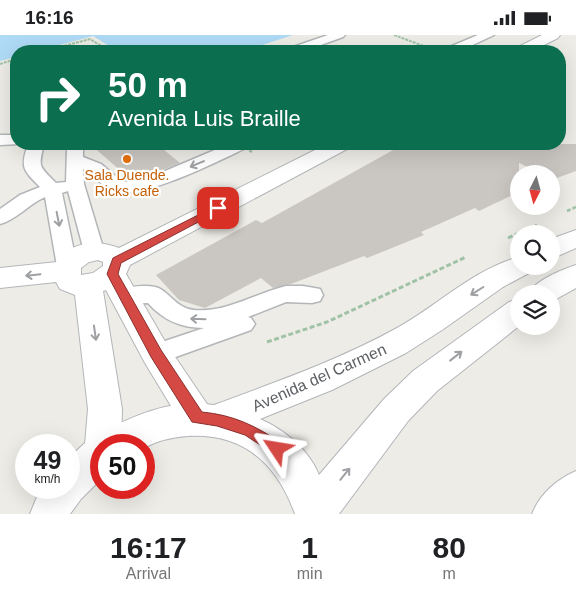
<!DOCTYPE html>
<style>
body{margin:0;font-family:Arial,sans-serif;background:#f6f6f6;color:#202124;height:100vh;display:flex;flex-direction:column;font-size:19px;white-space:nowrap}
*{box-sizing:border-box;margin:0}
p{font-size:16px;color:#757577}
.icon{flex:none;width:28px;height:28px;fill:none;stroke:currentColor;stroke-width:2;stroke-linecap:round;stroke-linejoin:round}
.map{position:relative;height:479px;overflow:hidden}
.details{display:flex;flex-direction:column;background:#fff;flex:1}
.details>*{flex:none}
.top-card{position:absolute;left:10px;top:10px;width:556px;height:105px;border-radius:20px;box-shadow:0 5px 20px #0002;background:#0b6e4f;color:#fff;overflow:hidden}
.needle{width:32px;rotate:186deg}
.tools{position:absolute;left:510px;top:130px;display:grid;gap:10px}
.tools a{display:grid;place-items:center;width:50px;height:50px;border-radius:50%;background:#fff;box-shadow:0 5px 20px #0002;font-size:25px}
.speed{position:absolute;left:15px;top:399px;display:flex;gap:10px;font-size:25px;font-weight:700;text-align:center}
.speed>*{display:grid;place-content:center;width:65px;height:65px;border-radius:50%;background:#fff;box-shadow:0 5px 20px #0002;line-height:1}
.speed small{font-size:12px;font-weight:400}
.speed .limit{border:8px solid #d22;background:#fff;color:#111}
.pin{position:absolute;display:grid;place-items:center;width:42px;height:42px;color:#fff;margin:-21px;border-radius:10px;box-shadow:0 2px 8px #0006}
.me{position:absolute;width:55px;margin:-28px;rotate:303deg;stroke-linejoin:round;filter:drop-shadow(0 0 4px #0008)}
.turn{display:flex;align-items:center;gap:18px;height:105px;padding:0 15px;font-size:22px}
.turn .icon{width:65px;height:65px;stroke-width:2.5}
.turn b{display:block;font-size:35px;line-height:42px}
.eta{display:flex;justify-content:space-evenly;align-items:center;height:85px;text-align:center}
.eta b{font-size:30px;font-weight:600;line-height:35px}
.status{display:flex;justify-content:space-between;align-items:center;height:35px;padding:0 25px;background:#fff;direction:ltr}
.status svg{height:14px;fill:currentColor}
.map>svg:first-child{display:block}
.water{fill:#afdaf5}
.building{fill:#cac7c3}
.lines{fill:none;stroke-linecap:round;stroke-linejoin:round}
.lane-casing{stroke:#b3b6b9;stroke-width:3}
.street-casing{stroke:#b3b6b9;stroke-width:2}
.secondary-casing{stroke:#b2b5b9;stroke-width:2}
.path-far2{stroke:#a0c3a8;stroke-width:2;stroke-dasharray:3 1;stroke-linecap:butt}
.path-far1{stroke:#a0c3a8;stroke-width:2.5;stroke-dasharray:4 2;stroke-linecap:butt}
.path{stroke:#a0c3a8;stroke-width:3;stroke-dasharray:5 2.5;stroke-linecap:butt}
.lane{fill:#fff;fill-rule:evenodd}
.street{fill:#fff;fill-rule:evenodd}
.secondary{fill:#fff;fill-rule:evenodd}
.path-bridge{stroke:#a0c3a8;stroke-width:2.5;stroke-dasharray:4 2;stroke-linecap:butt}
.oneway{stroke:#9ea0a3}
.route{fill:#d54945;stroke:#8a2f2d}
.food-dot{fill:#e8710a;stroke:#fff;stroke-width:2}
.labels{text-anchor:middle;stroke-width:4.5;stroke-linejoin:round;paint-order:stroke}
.far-food-label{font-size:14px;fill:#c56008;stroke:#fff}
.street-label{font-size:16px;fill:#5e6165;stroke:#fff}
</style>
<div class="status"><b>16:16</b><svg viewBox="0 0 49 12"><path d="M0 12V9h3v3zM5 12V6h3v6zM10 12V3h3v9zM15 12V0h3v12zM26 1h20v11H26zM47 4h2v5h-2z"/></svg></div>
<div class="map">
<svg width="576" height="479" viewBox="0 0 576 479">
<rect width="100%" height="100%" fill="#eeece6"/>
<path class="water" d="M 0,0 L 293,0 L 244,16 L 117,16 L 93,1 L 37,16 L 16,16 L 16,22 L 0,26 Z"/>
<path class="building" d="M 90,109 L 157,109 L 180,128 L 150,140 L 131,145 Z
M 404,109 L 576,109 L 576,136 L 554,144 L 551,143 L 551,139 L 542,139 L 519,128 L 519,157 L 479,176 L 475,173 L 421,197 L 424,200 L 367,223 L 364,221 L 291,249 L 273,253 L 261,243 L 205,273 L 179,265 L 156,240 L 256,185 L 262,188 Z"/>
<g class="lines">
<g class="lane-casing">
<path id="lane" d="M 328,0 L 345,0 L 343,2 L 304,16 L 288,16 L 290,13 Z
M 478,0 L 494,0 L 460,16 L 445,16 L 447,13 Z
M 0,100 L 16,100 L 16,109 L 20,109 L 0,110 Z
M 28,109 L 44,109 C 38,133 39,131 56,148 L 66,147 L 67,114 L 63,109 L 80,109 L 83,113 L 83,122 L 101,129 L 121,146 L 129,147 L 151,142 L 229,109 L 250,109 L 248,112 C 220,125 138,168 111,155 C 100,150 94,139 83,134 L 84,149 L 104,216 L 101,221 L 94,223 L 87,221 L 84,216 L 68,156 L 62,158 L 77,231 L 74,236 L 67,238 L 60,236 L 57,231 L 45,162 C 29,169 16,185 0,189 L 0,174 L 20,160 L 40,152 C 23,135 20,133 28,109 Z
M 286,251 L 303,251 L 320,254 L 323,260 L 320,266 L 312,268 L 286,267 L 248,282 L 251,283 L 255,289 L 251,295 L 156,329 L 147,326 L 144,319 L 147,312 L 204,293 C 181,293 163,285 148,268 L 125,269 L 117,267 L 114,261 L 117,255 C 129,252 152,248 162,255 C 173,263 180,274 194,275 C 226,278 256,258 286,251 Z"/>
</g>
<g class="street-casing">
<path id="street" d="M 542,0 L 560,0 L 558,3 L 532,16 L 513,16 L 516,13 Z
M 327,109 L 352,109 L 349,113 L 130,230 L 126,239 L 167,310 L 209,372 L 215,383 L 209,394 L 197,399 L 185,394 L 145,328 L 106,255 L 103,256 L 122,374 L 121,410 L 101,410 L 101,427 L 90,422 L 85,410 L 88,374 L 75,260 L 60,254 L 56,247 L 0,253 L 0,233 L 57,227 C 70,206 98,205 119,213 ZM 98,225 L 103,227 L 103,231 L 93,238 L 81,240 L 81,233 L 89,227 Z
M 576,436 L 576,479 L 532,479 C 540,459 556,445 576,436 Z"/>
</g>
<g class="secondary-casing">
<path id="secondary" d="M 576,195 L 576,213 L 551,224 L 551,204 Z
M 519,222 L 519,231 L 532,231 L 529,238 L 503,252 L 442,295 L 406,318 L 332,355 L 260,384 C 285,395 309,415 319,440 L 384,364 L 413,336 L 509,267 L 519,264 L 519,291 L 437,356 L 408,386 L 339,479 L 295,479 C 277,429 244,398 188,401 C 173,402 158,405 144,413 L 144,410 L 101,410 L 101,444 L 81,464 L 70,479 L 30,479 L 41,452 L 69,452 L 69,423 L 88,405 L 98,401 L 100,398 C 135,380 173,363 214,370 C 276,347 339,325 397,293 C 437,271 474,234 519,222 Z
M 576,230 L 576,253 L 551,267 L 551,259 L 528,259 C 536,245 561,235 576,230 Z"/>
</g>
<path class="path-far2" d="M 394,0 L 429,13
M 45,16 L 90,4 L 109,16
M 0,29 L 16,24"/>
<path class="path-far1" d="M 567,176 L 576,172"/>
<path class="path" d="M 508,203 L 537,190
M 267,307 L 327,287 L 466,222"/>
<use href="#lane" class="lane"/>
<use href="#street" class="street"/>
<use href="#secondary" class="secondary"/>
<path class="path-bridge" d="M 239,109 L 252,117"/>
</g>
<defs><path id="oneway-shaft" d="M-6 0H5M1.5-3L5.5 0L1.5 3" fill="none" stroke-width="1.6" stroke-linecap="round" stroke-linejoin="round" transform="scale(1.25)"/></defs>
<g class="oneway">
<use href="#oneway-shaft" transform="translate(197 129) rotate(157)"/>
<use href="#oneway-shaft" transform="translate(58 184) rotate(79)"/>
<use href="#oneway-shaft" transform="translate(33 240) rotate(174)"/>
<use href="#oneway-shaft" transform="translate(477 256) rotate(148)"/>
<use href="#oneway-shaft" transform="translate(198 284) rotate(-178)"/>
<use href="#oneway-shaft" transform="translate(95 298) rotate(82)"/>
<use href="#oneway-shaft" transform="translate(456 321) rotate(-38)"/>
<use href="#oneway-shaft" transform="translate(345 439) rotate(-51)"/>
</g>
<path class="route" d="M 218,170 L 223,173 L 221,175 L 121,228 L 118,239 L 161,315 L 202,377 C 234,380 256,391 283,409 L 285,414 L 283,419 L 277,421 L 245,400 L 217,391 L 192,387 L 151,322 L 107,239 L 113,223 Z"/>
<circle class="food-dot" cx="127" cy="124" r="5"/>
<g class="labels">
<g class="far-food-label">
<text x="127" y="145">Sala Duende.<tspan x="127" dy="16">Ricks cafe</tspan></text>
</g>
<g class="street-label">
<text transform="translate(319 342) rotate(-24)" y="6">Avenida del Carmen</text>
</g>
</g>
</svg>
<div class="tools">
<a><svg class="needle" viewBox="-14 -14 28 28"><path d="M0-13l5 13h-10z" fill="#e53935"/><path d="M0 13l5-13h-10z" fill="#757577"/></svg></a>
<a><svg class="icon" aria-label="search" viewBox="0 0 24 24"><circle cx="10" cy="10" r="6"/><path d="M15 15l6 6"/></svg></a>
<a><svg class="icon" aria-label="layers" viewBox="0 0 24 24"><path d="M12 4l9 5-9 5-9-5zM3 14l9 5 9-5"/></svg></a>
</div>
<div class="speed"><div>49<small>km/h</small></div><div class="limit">50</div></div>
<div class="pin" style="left:218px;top:173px;background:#d93025"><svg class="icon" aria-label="arrive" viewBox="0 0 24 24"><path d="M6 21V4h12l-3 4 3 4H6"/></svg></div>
<svg class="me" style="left:277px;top:414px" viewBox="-20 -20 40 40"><path d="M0-17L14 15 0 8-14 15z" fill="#d54945" stroke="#fff" stroke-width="4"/></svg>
<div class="top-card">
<div class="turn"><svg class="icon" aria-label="right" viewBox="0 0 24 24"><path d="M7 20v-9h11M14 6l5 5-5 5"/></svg><div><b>50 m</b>Avenida Luis Braille</div></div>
</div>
</div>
<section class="details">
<div class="eta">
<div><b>16:17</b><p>Arrival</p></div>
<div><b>1</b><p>min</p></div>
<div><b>80</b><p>m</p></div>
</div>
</section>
